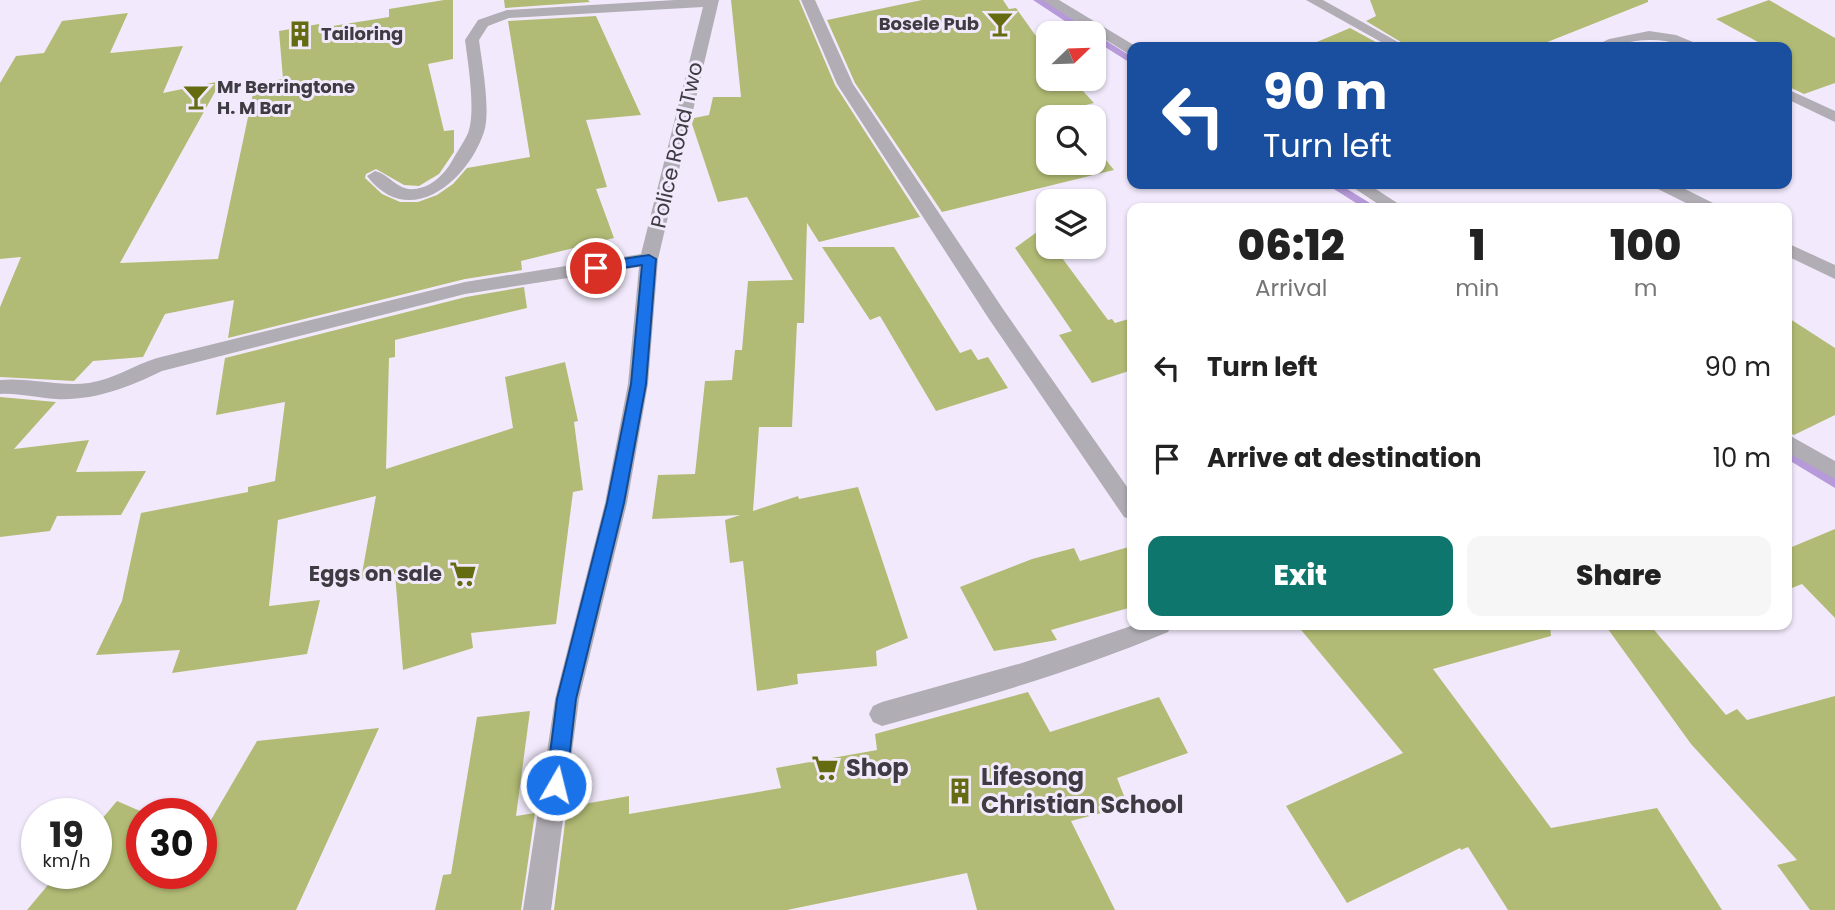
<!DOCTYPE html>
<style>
body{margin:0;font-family:Poppins,sans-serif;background:#f6f6f6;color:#222;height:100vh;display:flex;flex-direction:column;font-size:26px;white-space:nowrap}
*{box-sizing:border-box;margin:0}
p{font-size:23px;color:#767676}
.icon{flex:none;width:38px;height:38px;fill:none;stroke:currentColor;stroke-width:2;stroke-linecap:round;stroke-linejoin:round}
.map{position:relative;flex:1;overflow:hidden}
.details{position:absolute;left:1127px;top:203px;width:665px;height:427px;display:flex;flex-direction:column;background:#fff;border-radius:14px;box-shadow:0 2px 5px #0004}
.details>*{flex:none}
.top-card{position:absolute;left:1127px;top:42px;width:665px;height:147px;border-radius:14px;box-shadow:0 2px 5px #0004;background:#1a4fa0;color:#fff;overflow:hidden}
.needle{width:46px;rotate:67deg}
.fabs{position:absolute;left:1036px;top:21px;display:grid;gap:14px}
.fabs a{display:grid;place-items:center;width:70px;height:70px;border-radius:14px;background:#fff;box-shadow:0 2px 5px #0004;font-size:35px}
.speed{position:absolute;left:21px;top:798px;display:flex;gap:14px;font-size:35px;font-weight:700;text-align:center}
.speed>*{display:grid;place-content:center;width:91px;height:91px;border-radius:50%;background:#fff;box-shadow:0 2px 5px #0004;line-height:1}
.speed small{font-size:18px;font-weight:400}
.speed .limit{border:10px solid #d22;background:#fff;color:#111}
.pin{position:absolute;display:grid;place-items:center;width:60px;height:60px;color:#fff;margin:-30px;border:4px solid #fff;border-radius:50%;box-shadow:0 2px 7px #0007}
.me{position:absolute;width:77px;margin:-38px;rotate:8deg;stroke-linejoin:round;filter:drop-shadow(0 0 5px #0008)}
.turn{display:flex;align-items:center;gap:24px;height:147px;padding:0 21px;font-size:32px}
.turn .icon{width:91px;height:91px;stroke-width:2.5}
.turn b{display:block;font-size:49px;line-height:60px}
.eta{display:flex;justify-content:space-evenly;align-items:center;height:119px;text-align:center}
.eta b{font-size:42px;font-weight:800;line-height:49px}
.cta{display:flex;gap:14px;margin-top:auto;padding:14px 21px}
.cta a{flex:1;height:80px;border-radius:14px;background:#0f766e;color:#fff;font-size:28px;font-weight:800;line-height:80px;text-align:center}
.cta a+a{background:#f6f6f6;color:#222}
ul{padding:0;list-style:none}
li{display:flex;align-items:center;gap:21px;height:91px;padding:0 21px}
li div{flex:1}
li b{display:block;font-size:26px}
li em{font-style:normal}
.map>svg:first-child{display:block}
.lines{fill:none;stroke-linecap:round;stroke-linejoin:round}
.stream{fill:#b69ad9;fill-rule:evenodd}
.building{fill:#b2bb75}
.minor{fill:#b0adb4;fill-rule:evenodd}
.route{fill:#1a73e8;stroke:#114b97;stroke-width:2}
.labels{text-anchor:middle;stroke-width:6;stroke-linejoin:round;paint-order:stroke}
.far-poi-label{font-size:18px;font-weight:bold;fill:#3e3b42;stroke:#f2eafc;text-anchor:start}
.street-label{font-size:21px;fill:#3e3b42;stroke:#f2eafc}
.poi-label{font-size:21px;font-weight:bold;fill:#3e3b42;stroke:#f2eafc;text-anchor:end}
.near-poi-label{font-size:24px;font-weight:bold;fill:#3e3b42;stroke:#f2eafc;text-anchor:start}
</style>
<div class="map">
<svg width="1835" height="910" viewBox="0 0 1835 910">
<rect width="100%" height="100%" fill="#f2eafc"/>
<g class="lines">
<path class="stream" d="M 1033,0 L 1044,0 L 1094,33 L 1083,33 Z
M 1094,33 L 1132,57 L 1132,64 L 1094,40 Z
M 1326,184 L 1339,184 L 1378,208 L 1364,208 Z
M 1787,447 L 1835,475 L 1835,488 L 1787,459 Z"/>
</g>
<path class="building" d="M 444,0 L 453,0 L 453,59 L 428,64 L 444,131 L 454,130 L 454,152 L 439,174 L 419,186 L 404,185 L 376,169 L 366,174 L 365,178 L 382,194 L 400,202 L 418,202 L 437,195 L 453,184 L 467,168 L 530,157 L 508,21 L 596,16 L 641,115 L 586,120 L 607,187 L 596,189 L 614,238 L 521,261 L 522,270 L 465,279 L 228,338 L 234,300 L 165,314 L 143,357 L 93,361 L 74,381 L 0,377 L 0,307 L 21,257 L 0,259 L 0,83 L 16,56 L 44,53 L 62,21 L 128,13 L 110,53 L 183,46 L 163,93 L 221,81 L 120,263 L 218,259 L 255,84 L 283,79 L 279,31 L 319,24 L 320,28 L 389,17 L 389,9 Z
M 504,0 L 588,0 L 590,2 L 505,8 Z
M 731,0 L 799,0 L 835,85 L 920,217 L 819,242 L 807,223 L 804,323 L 797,323 L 792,427 L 759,427 L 753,511 L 798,496 L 799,499 L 858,487 L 908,638 L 876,651 L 877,666 L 797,674 L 798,684 L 757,691 L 743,561 L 730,563 L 725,520 L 740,515 L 652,519 L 658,475 L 695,474 L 705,381 L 732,380 L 735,350 L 742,350 L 748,281 L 793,280 L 747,197 L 718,202 L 692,124 L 694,118 L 709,115 L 713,97 L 741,97 Z
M 922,0 L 1003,0 L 1009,9 L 1016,8 L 1048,53 L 1048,79 L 1072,79 L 1094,103 L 1065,110 L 1071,117 L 1048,117 L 1048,163 L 1094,163 L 1094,145 L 1114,170 L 942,212 L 855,83 L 827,20 Z
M 1370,0 L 1648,0 L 1648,2 L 1535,47 L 1409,47 L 1366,21 L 1376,16 Z
M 1769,0 L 1835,38 L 1835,83 L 1804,94 L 1787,86 L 1787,47 L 1767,47 L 1716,19 Z
M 1350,28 L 1385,47 L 1305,47 Z
M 1041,229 L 1048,239 L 1048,247 L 1054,247 L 1108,320 L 1112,319 L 1115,323 L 1132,318 L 1132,370 L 1092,383 L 1059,335 L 1072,331 L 1015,248 Z
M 822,247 L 894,247 L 960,353 L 971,349 L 978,360 L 988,357 L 1008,388 L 936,411 L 880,316 L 870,320 Z
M 524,287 L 527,308 L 395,340 L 395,357 L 389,358 L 386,469 L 513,428 L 505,377 L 565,362 L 578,421 L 574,422 L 583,490 L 573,492 L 556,624 L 471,633 L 473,648 L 403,670 L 395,574 L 361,579 L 376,496 L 278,520 L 269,606 L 320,600 L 307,654 L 172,673 L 180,650 L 96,655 L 122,601 L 141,513 L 248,492 L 248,487 L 275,481 L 285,402 L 216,415 L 225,358 L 466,297 Z
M 1787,317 L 1835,348 L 1835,415 L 1794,435 L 1787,431 Z
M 0,397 L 56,402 L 14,449 L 89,440 L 76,472 L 146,471 L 121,515 L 57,516 L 50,531 L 0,537 Z
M 1835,529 L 1835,618 L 1802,584 L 1787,590 L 1787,549 Z
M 1132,546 L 1132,607 L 1051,630 L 1057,640 L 994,651 L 960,587 L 1032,559 L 1074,548 L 1080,561 Z
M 1297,625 L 1550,625 L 1551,636 L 1433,669 L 1551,828 L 1657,808 L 1722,910 L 1508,910 L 1468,847 L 1461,850 L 1460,848 L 1347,903 L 1286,806 L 1403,753 Z
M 1605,625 L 1650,625 L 1726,715 L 1737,709 L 1747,720 L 1835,696 L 1835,910 L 1810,910 L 1777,865 L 1797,860 L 1691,744 Z
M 1028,692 L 1050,732 L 1159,697 L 1188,753 L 1117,778 L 1128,806 L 1071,821 L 1115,910 L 977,910 L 967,873 L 787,910 L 554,910 L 567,807 L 629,796 L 629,814 L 781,788 L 776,768 L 877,750 L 875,734 Z
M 530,711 L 516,816 L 535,813 L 521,910 L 435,910 L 443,875 L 451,874 L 477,717 Z
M 379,728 L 296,910 L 27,910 L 58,873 L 96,873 L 96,826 L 117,801 L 147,814 L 142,814 L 142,873 L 201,873 L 201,837 L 257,741 Z"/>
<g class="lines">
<path class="minor" d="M 675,0 L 719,0 L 658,259 L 648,384 L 627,503 L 579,699 L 551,910 L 523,910 L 555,699 L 605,503 L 628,384 L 639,267 L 465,294 L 162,371 C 129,387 94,401 56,399 C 37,398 19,393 0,394 L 0,380 C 30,377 59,387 89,383 C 114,379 134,365 157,358 L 465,282 L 641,254 L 703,7 L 509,18 L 488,26 L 479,40 C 482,63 491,111 484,132 C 468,181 409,231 367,176 L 375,171 C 389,174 398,191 414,189 C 430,188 444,175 452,161 C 457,152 464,142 468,133 C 476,112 468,63 465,40 L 478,20 L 507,10 Z
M 801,0 L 815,0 L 853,84 L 1003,309 L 1132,494 L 1132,520 L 1124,517 L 989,319 L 837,84 Z
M 1042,0 L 1059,0 L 1137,47 L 1132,47 L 1132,54 L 1127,53 Z
M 1306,0 L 1323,0 L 1407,47 L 1390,47 Z
M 1649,31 L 1676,35 L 1705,47 C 1686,48 1669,39 1649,40 C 1630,40 1612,48 1593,47 L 1609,39 Z
M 1787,89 L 1835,111 L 1835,122 L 1787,99 Z
M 1348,184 L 1368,184 L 1405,208 L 1384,208 Z
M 1654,184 L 1675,184 L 1715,204 L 1718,208 L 1696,208 L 1656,188 Z
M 1787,243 L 1835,265 L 1835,279 L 1787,256 Z
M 1787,434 L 1835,461 L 1835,479 L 1787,452 Z
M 1134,625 L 1172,625 L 1168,632 C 1075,671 979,699 882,726 L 873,722 L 869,714 L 873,706 L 882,702 L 1022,663 Z"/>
</g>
<path class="route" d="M 649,255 L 656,259 L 646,384 L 624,503 L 576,699 L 566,785 L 563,792 L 556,795 L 549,792 L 546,785 L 557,699 L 607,503 L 631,384 L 642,265 L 596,272 L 590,268 L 596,263 Z"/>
<defs>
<g id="bar-bare" transform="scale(2.1)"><path d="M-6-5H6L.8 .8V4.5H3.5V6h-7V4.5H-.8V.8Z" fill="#646b10" stroke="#f2eafc" stroke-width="2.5" paint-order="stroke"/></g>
<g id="building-bare" transform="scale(2.1)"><path d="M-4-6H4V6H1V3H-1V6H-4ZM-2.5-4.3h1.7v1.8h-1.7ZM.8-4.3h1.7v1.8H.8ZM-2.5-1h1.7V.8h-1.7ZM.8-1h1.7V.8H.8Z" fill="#646b10" stroke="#f2eafc" stroke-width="2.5" paint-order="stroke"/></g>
<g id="supermarket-bare" transform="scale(2.1)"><path d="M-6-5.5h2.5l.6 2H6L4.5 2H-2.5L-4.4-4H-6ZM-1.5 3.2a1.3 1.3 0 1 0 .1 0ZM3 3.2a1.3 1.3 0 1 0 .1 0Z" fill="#646b10" stroke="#f2eafc" stroke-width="2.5" paint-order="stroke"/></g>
</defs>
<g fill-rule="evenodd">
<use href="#bar-bare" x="1000" y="24"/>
<use href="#building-bare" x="300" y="34"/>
<use href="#bar-bare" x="196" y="97"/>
<use href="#supermarket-bare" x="463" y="574"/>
<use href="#supermarket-bare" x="825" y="768"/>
<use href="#building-bare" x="960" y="791"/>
</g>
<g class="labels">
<g class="far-poi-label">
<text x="979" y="30" text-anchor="end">Bosele Pub</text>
<text x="321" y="40">Tailoring</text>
<text x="217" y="93">Mr Berringtone<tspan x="217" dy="21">H. M Bar</tspan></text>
</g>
<g class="street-label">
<text transform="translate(677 145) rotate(-77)" y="7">Police Road Two</text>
</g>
<g class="poi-label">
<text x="442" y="581">Eggs on sale</text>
</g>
<g class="near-poi-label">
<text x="846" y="776">Shop</text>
<text x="981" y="785">Lifesong<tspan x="981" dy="28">Christian School</tspan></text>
</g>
</g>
</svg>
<div class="fabs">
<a><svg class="needle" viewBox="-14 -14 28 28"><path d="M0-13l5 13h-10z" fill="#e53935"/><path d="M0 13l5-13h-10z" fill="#767676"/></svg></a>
<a><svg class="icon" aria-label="search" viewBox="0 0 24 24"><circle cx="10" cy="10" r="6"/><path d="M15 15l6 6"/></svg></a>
<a><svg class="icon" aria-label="layers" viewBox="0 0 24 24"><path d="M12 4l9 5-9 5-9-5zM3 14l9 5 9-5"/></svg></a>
</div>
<div class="speed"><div>19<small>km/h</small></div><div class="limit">30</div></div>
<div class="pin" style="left:596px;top:268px;background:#d93025"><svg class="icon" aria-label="arrive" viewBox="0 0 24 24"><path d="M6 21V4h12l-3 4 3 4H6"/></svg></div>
<svg class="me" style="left:556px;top:785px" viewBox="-20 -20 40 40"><circle r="17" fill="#1a73e8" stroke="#fff" stroke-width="3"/><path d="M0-11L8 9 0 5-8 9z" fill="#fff"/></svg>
<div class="top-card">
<div class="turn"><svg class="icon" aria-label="left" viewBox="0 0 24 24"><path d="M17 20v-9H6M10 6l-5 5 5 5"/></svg><div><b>90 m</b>Turn left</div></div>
</div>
<section class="details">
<div class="eta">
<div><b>06:12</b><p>Arrival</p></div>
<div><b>1</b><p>min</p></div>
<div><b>100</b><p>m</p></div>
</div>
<ul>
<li><svg class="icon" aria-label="left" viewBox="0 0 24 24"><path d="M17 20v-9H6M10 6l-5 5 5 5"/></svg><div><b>Turn left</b></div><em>90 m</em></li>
<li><svg class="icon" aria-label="arrive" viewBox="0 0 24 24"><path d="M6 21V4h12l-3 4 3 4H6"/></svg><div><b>Arrive at destination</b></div><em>10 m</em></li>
</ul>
<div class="cta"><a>Exit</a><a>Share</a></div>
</section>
</div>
